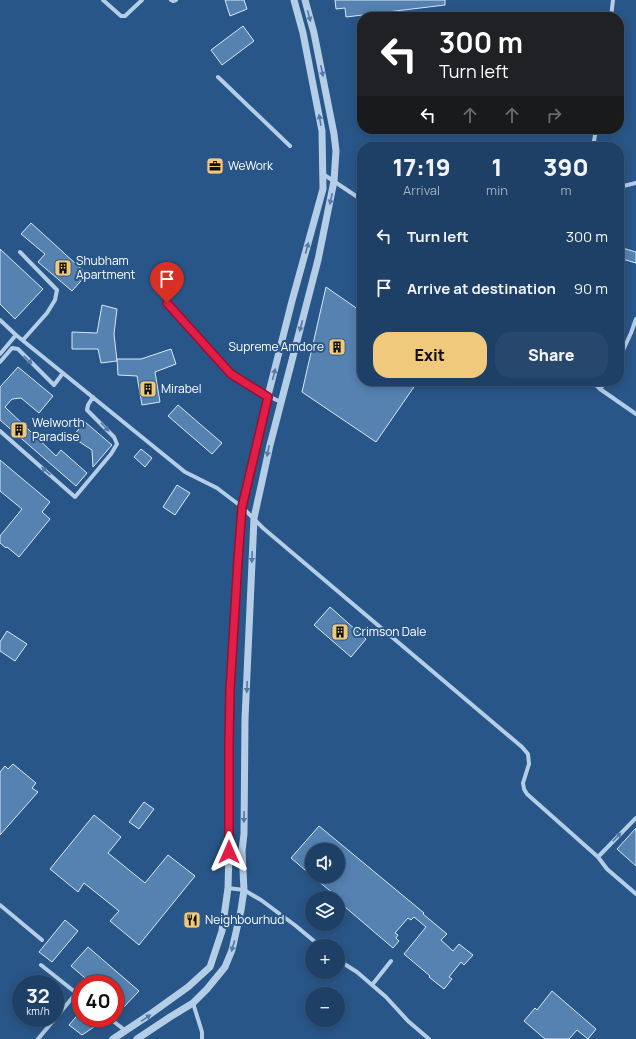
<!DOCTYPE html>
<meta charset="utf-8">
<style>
body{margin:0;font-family:Manrope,sans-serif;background:#27476c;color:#f1f3f6;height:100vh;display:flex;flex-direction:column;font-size:15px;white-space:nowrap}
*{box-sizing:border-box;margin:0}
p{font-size:13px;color:#a1afbf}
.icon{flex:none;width:22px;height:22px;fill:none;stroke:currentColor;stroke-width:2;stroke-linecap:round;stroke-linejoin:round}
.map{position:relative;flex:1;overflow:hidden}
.details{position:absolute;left:357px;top:142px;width:267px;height:244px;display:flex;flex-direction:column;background:#1f4066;border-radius:16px;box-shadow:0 2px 10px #0003,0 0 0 1px #3c597a}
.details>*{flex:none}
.guide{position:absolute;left:357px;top:12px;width:267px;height:122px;border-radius:16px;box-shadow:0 2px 10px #0003,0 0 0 1px #3c597a;background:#202124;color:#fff;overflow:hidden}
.buttons{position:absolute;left:305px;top:843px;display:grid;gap:8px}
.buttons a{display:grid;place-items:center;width:40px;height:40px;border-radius:50%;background:#1f4066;box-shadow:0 2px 10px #0003,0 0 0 1px #3c597a;font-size:20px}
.speed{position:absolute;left:12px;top:975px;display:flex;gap:8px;font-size:20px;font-weight:700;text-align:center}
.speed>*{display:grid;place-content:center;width:52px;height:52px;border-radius:50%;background:#1f4066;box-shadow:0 2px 10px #0003,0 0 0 1px #3c597a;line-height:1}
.speed small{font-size:10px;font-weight:400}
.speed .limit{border:6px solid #d22;background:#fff;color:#111}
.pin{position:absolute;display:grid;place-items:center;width:34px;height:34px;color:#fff;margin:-41px -17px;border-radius:50% 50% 50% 0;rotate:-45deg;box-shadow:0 0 4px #0007}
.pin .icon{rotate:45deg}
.me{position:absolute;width:44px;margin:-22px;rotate:0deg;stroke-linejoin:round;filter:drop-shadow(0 0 3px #0008)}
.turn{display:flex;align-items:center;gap:14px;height:84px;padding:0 16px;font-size:18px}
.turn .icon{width:52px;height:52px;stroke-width:2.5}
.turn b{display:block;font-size:28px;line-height:34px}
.lanes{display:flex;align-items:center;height:38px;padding:0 16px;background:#0003;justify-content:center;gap:20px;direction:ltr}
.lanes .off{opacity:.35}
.eta{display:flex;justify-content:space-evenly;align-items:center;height:68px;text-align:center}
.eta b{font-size:24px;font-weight:800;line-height:28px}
.primary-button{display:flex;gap:8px;margin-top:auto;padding:8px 16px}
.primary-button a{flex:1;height:46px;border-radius:16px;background:#f0c97c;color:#111;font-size:16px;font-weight:800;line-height:46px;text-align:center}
.primary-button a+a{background:#27476c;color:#f1f3f6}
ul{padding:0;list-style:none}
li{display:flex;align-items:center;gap:12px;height:52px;padding:0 16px}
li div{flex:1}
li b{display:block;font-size:15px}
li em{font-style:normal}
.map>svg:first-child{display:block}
.building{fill:#5582b1;stroke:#d9e8f7}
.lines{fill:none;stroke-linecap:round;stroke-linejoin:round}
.minor{stroke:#b5cee8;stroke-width:4}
.tertiary{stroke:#b5cee8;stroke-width:7}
.oneway{fill:#537aa5}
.route-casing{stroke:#92132f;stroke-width:10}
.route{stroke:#e11d48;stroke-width:7}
.labels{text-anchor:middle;stroke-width:4;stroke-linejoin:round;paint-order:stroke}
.poi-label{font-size:12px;fill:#fff;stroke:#295688;text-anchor:start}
</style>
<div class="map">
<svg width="636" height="1039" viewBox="0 0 636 1039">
<rect width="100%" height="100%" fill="#295688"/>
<path class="building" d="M 225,0 L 244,0 L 247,9 L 230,16 Z
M 335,0 L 445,0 L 445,5 L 346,17 L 345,8 L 336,9 Z
M 243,26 L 254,41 L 222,65 L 211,50 Z
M 31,223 L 87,274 L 72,291 L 38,262 L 45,254 L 21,234 Z
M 619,247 L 636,252 L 636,263 L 619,258 Z
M 0,249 L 43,289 L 15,319 L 0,304 Z
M 326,287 L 362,312 L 362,381 L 418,381 L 376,442 L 302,392 Z
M 102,305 L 117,309 L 114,334 L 117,361 L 101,363 L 98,349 L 72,349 L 72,332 L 97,333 Z
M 171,349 L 176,364 L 155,372 L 160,402 L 142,405 L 137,376 L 118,375 L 117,359 L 141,359 Z
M 18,367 L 53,396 L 39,413 L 21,398 L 12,399 L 5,407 L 56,456 L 61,450 L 87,473 L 76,486 L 0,420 L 0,387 Z
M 178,405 L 222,443 L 212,454 L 168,416 Z
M 85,422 L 112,445 L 93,467 L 92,450 L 72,437 Z
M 141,449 L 152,458 L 145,467 L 134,457 Z
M 0,460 L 50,502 L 42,512 L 50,519 L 19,557 L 7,547 L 6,548 L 0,543 L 0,536 L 22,509 L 0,491 Z
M 177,485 L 190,493 L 175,515 L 163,507 Z
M 330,607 L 366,639 L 351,657 L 314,625 Z
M 7,631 L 27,644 L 15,661 L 0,651 L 0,642 Z
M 13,764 L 36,783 L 32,788 L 38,792 L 0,835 L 0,772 L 5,766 L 8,769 Z
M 144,802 L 154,809 L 139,829 L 129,822 Z
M 94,815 L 121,837 L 108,853 L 145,883 L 168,855 L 195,876 L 139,945 L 110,921 L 119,911 L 84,883 L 78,892 L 50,869 Z
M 319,826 L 424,913 L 423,914 L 447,934 L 441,940 L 453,951 L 459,944 L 473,955 L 464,965 L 461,962 L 449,977 L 452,979 L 444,989 L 429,977 L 430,976 L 404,954 L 426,927 L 414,917 L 411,920 L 408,918 L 395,933 L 398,935 L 396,938 L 399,941 L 393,948 L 338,901 L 338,898 L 334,898 L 332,896 L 334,894 L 312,876 L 338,876 L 338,850 L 312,850 L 312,876 L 291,858 Z
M 636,828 L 636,866 L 617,849 Z
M 65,920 L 78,931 L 52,962 L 39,952 Z
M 88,947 L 139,991 L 122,1009 L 115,1003 L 115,984 L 92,984 L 71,966 Z
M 552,991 L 596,1029 L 588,1039 L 577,1030 L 569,1039 L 545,1039 L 524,1021 L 535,1008 L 537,1010 Z
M 81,1011 L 81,1018 L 101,1018 L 94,1027 L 82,1035 L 69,1025 Z"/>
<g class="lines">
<path class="minor" d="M 103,0 L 121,16 L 125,16 L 142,0
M 171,0 L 173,1 L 176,0
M 611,17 L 613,0
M 218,77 L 290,146
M 593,147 L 596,129
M 323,174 L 362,200
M 619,187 L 636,183
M 20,252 L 57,290 L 55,300 L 47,313 L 23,340
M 167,303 L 231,374 L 259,392 L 281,402
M 0,320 L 16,335 L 185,472 L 217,488 L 242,507 L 263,528 L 522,747 L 528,754 L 529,764 L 523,783 L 524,789 L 527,794 L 598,857 L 607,869 L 636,894
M 0,354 L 16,335
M 619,359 L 631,333 L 636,319
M 0,362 L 12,348 L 18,349 L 54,385 L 63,373
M 592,381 L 600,389 L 636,414
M 600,389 L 606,381
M 0,431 L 75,497 L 111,454 L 117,444 L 114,437 L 87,410 L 88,405 L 93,397
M 598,857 L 636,818
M 228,888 L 244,890 L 261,900 L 296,926 L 320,946
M 0,905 L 42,940
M 338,960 L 357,972 L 386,997 L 408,1021 L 429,1039
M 41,965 L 80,996
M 372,985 L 391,961
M 193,1003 L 202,1032 L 202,1039
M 109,1018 L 126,1031
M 38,1039 L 73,997 L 80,996 L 81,997"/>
<path class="tertiary" d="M 113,1039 L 149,1015 L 188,987 L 210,967 L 222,931 L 228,888 L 229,851 L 229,743 L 230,690 L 242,507 L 258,435 L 292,301 L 323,189 L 322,131 L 303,33 L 294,0
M 137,1039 L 170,1017 L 193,1003 L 207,989 L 225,967 L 232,950 L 241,910 L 244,890 L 242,851 L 244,834 L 245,719 L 254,518 L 270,445 L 318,260 L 334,181 L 336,151 L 334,134 L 314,33 L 305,0"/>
</g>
<defs><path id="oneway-solid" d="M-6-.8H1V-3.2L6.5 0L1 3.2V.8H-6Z"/></defs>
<g class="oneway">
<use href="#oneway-solid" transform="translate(309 16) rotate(75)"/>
<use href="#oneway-solid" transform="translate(322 71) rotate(78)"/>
<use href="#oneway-solid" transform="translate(320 120) rotate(-100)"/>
<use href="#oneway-solid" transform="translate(331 199) rotate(102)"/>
<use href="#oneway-solid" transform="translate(307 248) rotate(-75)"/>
<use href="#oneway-solid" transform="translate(301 326) rotate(105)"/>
<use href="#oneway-solid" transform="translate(28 360) rotate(45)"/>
<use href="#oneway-solid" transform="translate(274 374) rotate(-76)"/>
<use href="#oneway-solid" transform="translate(105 427) rotate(46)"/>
<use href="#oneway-solid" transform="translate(268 451) rotate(102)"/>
<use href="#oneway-solid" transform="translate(46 471) rotate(-139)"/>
<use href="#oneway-solid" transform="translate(252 557) rotate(92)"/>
<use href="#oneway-solid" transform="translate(247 687) rotate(92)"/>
<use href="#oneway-solid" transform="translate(244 817) rotate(91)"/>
<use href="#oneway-solid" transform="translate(617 837) rotate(-46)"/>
<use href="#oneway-solid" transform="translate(233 946) rotate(106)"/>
<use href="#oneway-solid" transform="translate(146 1018) rotate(-34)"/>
</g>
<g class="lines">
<g class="route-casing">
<path id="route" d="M 167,303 L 231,374 L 268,397 L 242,507 L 238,560 L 230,690 L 229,743 L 229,852"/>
</g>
<use href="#route" class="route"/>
</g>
<defs>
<g id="office-square" transform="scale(0.9)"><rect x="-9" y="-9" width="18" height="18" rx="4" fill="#f0c97c" stroke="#295688"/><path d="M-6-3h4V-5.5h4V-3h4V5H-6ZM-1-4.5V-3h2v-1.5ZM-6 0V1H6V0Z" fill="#111"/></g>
<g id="building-square" transform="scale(0.9)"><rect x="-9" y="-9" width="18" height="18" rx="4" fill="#f0c97c" stroke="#295688"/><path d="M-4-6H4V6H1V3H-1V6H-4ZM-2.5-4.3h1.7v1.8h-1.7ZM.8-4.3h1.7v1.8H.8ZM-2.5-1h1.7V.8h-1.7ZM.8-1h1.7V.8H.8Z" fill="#111"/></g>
<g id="restaurant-square" transform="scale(0.9)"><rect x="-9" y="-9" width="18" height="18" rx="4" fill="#f0c97c" stroke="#295688"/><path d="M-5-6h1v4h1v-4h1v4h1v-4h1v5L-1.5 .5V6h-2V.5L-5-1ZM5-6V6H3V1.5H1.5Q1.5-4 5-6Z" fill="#111"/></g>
</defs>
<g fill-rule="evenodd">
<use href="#office-square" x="215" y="166"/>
<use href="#building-square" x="63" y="268"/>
<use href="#building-square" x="337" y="347"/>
<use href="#building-square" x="148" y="389"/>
<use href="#building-square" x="19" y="430"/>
<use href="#building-square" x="340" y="632"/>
<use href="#restaurant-square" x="192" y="920"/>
</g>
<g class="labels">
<g class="poi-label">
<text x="228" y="170">WeWork</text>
<text x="76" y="265">Shubham<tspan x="76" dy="14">Apartment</tspan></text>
<text x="324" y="351" text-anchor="end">Supreme Amdore</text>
<text x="161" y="393">Mirabel</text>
<text x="32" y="427">Welworth<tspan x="32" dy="14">Paradise</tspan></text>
<text x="353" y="636">Crimson Dale</text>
<text x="205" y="924">Neighbourhud</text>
</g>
</g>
</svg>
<div class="buttons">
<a><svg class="icon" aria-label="sound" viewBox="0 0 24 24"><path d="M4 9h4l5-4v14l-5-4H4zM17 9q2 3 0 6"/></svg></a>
<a><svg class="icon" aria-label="layers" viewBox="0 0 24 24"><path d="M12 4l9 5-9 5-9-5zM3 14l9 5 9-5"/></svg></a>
<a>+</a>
<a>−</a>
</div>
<div class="speed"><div>32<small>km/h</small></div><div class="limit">40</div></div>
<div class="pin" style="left:167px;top:303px;background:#d93025"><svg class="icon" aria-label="arrive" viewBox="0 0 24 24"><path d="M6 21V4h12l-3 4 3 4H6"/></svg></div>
<svg class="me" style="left:229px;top:852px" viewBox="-20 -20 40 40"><path d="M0-17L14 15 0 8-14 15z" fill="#e11d48" stroke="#fff" stroke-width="4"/></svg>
<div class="guide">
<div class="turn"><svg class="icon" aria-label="left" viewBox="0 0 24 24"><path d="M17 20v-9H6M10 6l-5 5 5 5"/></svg><div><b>300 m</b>Turn left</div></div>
<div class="lanes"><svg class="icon" aria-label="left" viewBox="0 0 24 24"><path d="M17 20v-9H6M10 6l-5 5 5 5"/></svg><svg class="icon off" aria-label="ahead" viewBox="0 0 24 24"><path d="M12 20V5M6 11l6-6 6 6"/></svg><svg class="icon off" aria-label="ahead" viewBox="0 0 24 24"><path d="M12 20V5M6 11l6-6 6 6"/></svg><svg class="icon off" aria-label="right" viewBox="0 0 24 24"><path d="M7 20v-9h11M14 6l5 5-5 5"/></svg></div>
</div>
<section class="details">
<div class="eta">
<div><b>17:19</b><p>Arrival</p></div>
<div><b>1</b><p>min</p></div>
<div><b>390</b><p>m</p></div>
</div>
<ul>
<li><svg class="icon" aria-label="left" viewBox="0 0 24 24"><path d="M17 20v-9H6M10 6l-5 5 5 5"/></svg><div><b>Turn left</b></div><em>300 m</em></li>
<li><svg class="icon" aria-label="arrive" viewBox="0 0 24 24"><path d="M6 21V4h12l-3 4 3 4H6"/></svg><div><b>Arrive at destination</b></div><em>90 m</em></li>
</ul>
<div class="primary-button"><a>Exit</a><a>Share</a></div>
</section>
</div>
